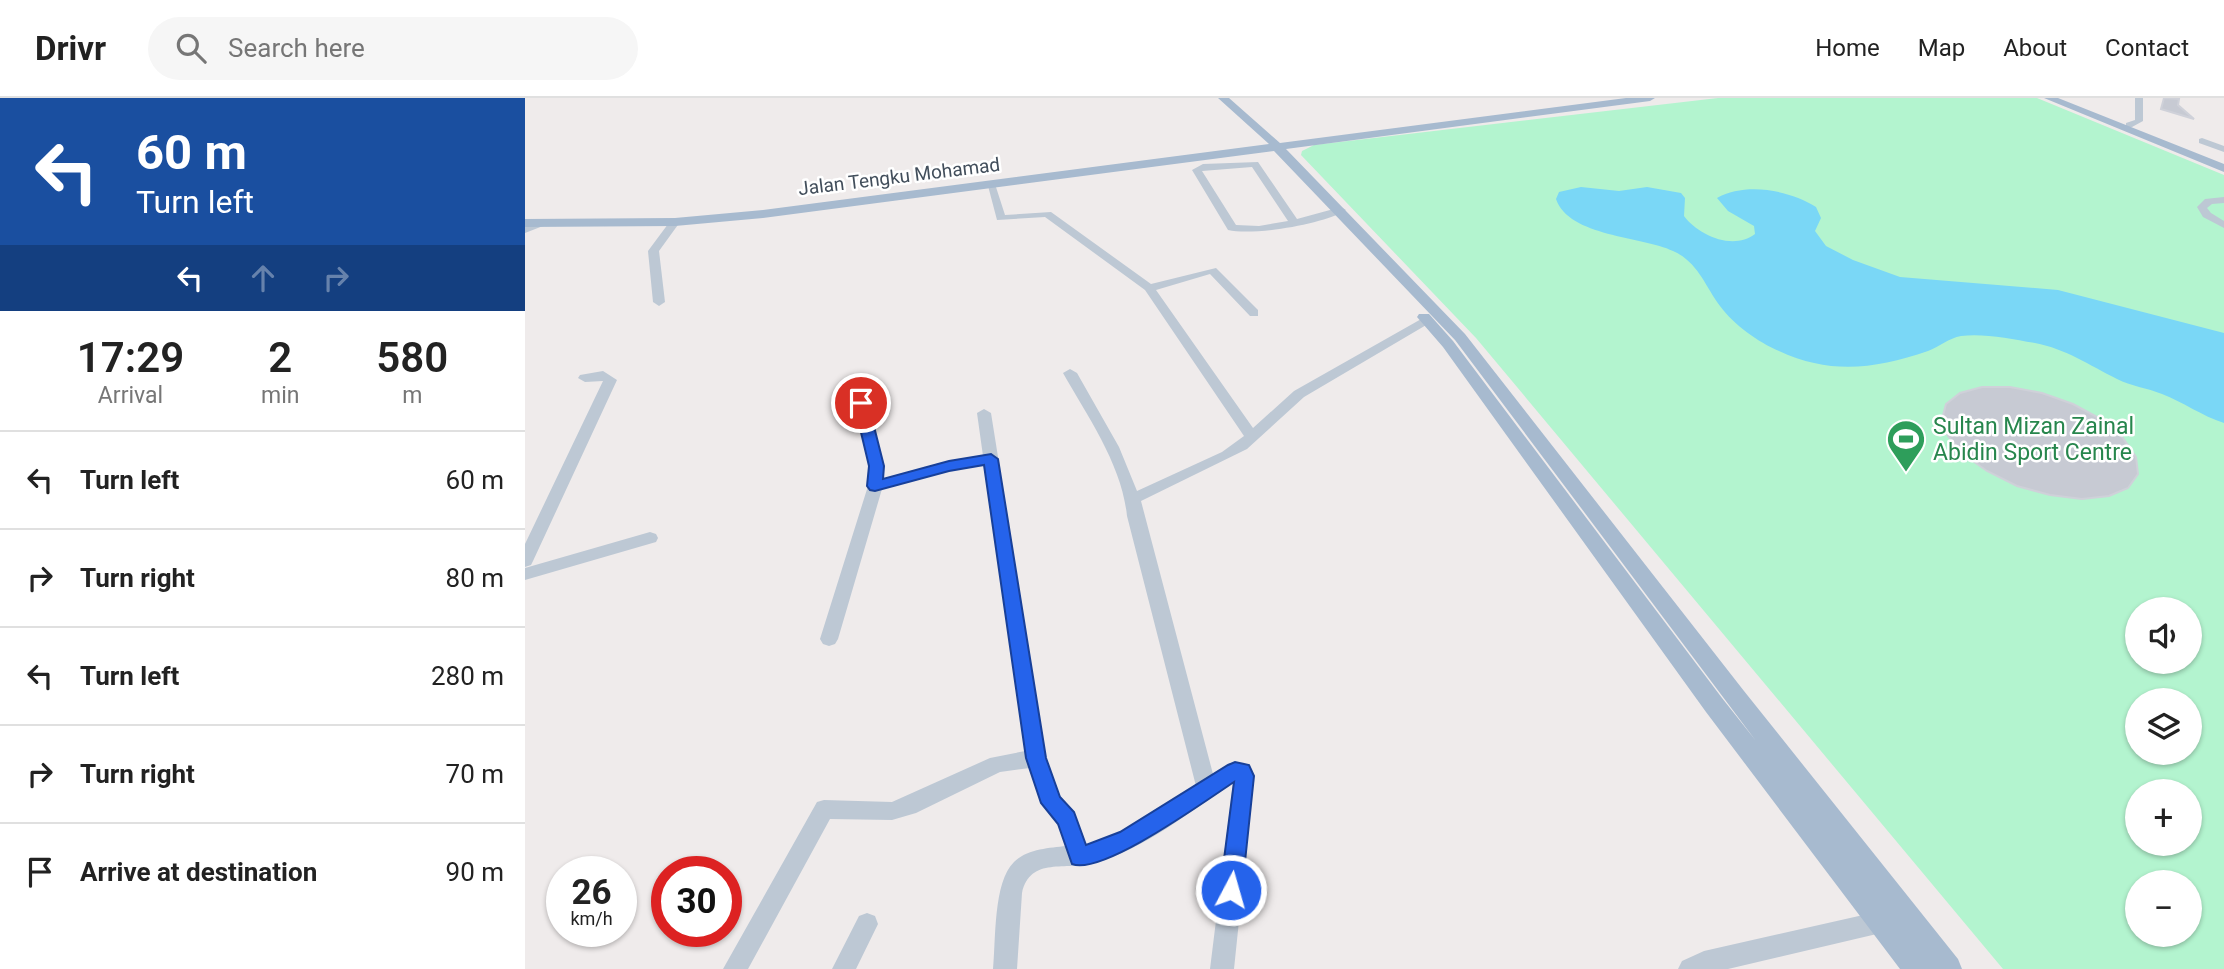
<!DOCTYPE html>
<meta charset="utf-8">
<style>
body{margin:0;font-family:Roboto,sans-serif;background:#f6f6f6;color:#222;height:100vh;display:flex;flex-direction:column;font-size:26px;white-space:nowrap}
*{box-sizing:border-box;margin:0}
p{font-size:23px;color:#767676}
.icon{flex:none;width:38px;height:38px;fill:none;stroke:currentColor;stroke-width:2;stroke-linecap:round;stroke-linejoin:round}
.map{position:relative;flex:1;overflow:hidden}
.side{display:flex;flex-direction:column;background:#fff;width:525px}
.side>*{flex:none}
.top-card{background:#1a4fa0;color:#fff;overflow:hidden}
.buttons{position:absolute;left:1600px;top:499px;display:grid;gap:14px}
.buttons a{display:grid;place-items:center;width:77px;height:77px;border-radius:50%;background:#fff;box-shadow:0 2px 5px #0004;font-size:35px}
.speed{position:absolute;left:21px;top:758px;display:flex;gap:14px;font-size:35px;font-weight:700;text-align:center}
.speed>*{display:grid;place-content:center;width:91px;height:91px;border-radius:50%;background:#fff;box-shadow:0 2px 5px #0004;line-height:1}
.speed small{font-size:18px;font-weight:400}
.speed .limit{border:10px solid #d22;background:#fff;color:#111}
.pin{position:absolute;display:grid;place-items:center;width:60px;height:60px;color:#fff;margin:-30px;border:4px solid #fff;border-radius:50%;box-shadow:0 2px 7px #0007}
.me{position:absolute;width:77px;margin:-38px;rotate:6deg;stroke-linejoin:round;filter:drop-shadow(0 0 5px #0008)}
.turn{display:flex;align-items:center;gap:24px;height:147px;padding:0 21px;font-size:32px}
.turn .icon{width:91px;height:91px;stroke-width:2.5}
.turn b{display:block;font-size:49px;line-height:60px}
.lanes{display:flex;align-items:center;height:66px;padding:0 21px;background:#0003;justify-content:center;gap:35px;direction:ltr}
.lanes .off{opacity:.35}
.eta{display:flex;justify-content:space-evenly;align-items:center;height:119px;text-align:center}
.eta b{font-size:42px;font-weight:600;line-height:49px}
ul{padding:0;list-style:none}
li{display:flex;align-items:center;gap:21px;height:98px;padding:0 21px;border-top:2px solid #e0e0e0}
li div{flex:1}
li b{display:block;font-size:26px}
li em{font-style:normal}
header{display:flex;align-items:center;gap:42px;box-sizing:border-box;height:98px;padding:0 35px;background:#fff;border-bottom:2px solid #e0e0e0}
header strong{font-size:33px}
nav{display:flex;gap:38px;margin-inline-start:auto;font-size:24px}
.search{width:490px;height:63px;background:#f6f6f6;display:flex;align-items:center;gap:18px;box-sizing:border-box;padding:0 24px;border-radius:38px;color:#767676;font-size:26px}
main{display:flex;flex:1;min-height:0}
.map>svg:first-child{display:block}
.green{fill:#b3f4cf;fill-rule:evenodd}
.water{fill:#7ad7f6}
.building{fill:#c7cad3;stroke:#cfd1d9;stroke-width:2}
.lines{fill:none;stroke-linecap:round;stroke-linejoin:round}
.minor{fill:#bdc8d4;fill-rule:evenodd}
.major{fill:#a7bacf;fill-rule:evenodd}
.route{fill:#2563eb;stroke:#184099;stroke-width:2}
.labels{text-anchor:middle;stroke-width:5;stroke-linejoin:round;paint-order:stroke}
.far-street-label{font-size:19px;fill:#424e5b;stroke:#fff}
.leisure-label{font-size:23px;fill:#27864d;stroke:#fff;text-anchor:start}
</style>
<header>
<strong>Drivr</strong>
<div class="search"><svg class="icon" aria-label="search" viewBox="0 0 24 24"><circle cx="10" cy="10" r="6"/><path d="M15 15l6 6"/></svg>Search here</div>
<nav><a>Home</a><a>Map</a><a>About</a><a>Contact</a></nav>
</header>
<main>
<section class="side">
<div class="top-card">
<div class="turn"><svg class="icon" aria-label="left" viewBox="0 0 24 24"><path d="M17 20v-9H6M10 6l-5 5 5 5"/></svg><div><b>60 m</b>Turn left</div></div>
<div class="lanes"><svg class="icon" aria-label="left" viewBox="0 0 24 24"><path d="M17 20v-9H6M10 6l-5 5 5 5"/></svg><svg class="icon off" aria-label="ahead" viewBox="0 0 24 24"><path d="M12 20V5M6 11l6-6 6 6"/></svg><svg class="icon off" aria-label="right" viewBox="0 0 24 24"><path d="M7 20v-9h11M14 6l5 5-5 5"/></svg></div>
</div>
<div class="eta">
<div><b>17:29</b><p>Arrival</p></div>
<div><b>2</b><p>min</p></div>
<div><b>580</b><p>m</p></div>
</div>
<ul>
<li><svg class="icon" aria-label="left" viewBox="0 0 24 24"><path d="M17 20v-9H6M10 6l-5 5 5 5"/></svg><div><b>Turn left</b></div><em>60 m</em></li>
<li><svg class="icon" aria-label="right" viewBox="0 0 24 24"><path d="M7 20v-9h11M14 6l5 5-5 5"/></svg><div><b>Turn right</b></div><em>80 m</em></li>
<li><svg class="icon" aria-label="left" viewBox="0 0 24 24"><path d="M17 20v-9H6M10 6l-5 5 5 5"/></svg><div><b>Turn left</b></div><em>280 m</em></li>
<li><svg class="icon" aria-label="right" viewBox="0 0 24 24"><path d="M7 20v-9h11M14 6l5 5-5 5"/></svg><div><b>Turn right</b></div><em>70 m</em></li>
<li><svg class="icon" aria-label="arrive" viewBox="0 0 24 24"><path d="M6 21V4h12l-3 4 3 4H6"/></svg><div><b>Arrive at destination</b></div><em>90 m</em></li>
</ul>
</section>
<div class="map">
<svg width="1699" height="871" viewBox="0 0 1699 871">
<rect width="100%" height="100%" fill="#efebeb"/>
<path class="green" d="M 1193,0 L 1512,0 L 1699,77 L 1699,871 L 1478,871 L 951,240 L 776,57 L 777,53 L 789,47 ZM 1612,511 L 1664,511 L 1664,564 L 1612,564 ZM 1612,602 L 1664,602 L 1664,654 L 1612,654 ZM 1612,693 L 1664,693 L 1664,746 L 1612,746 ZM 1612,784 L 1664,784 L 1664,836 L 1612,836 Z"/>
<path class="water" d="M 1056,89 L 1094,93 L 1122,89 L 1156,95 L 1160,100 L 1159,118 C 1173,137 1208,153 1230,136 L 1229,128 L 1203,113 L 1192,100 C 1221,84 1264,92 1291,109 L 1296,120 L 1290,133 L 1301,148 L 1328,162 L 1375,179 L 1533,192 L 1699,235 L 1699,325 C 1677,318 1658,304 1637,296 C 1622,290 1606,288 1592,281 C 1564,267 1541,251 1510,245 C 1487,241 1458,235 1436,238 C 1424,240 1414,249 1403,253 C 1350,271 1306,277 1254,253 C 1233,244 1209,227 1195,208 C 1180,188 1173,164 1148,153 C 1117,138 1044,139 1031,101 L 1034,94 Z"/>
<path class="building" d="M 1639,0 L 1654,1 L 1653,7 L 1669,21 L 1636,11 Z
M 1457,289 L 1485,289 L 1517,295 L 1548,306 L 1576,321 L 1598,340 L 1611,359 L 1613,376 L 1603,390 L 1584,398 L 1557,401 L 1525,397 L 1492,388 L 1462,373 L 1438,356 L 1423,338 L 1417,321 L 1421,306 L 1435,295 Z"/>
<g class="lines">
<path class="minor" d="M 1610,0 L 1618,0 L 1618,23 L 1607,29 L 1601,29 L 1601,25 L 1610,22 Z
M 1677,40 L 1699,48 L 1699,54 L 1674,45 L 1674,41 Z
M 733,64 L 772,121 L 816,109 L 821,112 C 800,126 729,138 703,132 L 667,72 L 678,66 ZM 727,69 L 763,123 L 734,128 L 711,127 L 677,73 Z
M 462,84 L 470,86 L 480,117 L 526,114 L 626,186 L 691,170 L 733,212 L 733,218 L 725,218 L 685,176 L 631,192 L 728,330 L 769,293 L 898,220 L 906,220 L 908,223 L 779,299 L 722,351 L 616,403 L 688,676 C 700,669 709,662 723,667 L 729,678 L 709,871 L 685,871 L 708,685 C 664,714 620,751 569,765 C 542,773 505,758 497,795 L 492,871 L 468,871 C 471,843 468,784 489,764 C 502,751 524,750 541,748 L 533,725 L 520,711 L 505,670 L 475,674 L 391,715 L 367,722 L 305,721 L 223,871 L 198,871 L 292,704 L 299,702 L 367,704 L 465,660 L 500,653 L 460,367 L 424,373 L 357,391 L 313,541 L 310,546 L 304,548 L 298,546 L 295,541 L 343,388 L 345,368 L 329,305 L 331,302 L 336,301 L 343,305 L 359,368 L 358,381 L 424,363 L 458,358 L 452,315 L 459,311 L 466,315 L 521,660 L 535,698 L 549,713 L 561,747 L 594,735 L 671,688 L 602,418 C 597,367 563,319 538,275 L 545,271 L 552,275 L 594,349 L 612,393 L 697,354 L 719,338 L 620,192 L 520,119 L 472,122 Z
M 1699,99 L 1699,105 L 1687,106 L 1682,110 L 1686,115 L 1699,123 L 1699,130 L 1678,119 L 1672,109 L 1680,101 Z
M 150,121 L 155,124 L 134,153 L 140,204 L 134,208 L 128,204 L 123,153 L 146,122 Z
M 14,123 L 19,126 L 18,128 L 0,135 L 0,128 Z
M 78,273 L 92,282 L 8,463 L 6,467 L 0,469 L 0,446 L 78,283 L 60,284 L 53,280 L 55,277 Z
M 125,434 L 131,436 L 133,440 L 131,444 L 0,482 L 0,470 Z
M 1356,813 L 1364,816 L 1367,824 L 1364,832 L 1356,835 L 1203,871 L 1153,871 L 1157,863 L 1179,853 Z
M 342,815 L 350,818 L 353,826 L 331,871 L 307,871 L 334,818 Z"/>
<path class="major" d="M 693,0 L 704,0 L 755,45 L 1101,0 L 1130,0 L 1125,3 L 761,51 L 940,236 L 1219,593 L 1433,861 L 1437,871 L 1375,871 L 1181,614 L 918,249 L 892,219 L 894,216 L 904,216 L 928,243 L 1197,600 L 1231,643 L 930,242 L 749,53 L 238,120 L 150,128 L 0,129 L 0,121 L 150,120 L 238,112 L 744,46 Z
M 1519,0 L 1533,0 L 1699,66 L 1699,74 Z"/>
</g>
<path class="route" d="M 336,301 L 343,305 L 359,368 L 358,381 L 424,363 L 466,356 L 473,361 L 521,660 L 535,699 L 549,714 L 561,747 L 595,734 L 703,667 L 710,664 L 724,667 L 729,678 L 717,792 L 714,799 L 706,803 L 698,799 L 695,792 L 709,684 C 680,703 577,778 547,766 L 533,726 L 516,705 L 501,660 L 459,367 L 424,373 L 350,393 L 345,392 L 342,388 L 344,368 L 329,305 Z"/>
<defs>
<g id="stadium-pin" transform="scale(2.0125)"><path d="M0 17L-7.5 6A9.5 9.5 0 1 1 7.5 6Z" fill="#2e9e5b" stroke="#fff"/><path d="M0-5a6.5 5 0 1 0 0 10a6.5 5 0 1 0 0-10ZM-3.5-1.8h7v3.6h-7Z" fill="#fff"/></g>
</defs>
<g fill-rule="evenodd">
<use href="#stadium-pin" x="1381" y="341"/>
</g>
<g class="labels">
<g class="far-street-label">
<text transform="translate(374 78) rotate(-7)" y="7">Jalan Tengku Mohamad</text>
</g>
<g class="leisure-label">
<text x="1408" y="336">Sultan Mizan Zainal<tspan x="1408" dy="26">Abidin Sport Centre</tspan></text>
</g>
</g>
</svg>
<div class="buttons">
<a><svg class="icon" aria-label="sound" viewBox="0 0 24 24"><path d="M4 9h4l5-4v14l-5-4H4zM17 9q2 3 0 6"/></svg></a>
<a><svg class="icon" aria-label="layers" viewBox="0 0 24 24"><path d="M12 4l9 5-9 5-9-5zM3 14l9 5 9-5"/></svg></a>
<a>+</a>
<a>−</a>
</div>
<div class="speed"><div>26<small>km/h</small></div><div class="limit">30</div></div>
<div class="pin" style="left:336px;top:305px;background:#d93025"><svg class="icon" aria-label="arrive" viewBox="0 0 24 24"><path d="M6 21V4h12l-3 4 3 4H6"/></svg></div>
<svg class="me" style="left:706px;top:792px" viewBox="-20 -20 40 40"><circle r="17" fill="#2563eb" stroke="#fff" stroke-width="3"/><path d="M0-11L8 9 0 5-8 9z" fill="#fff"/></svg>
</div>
</main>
